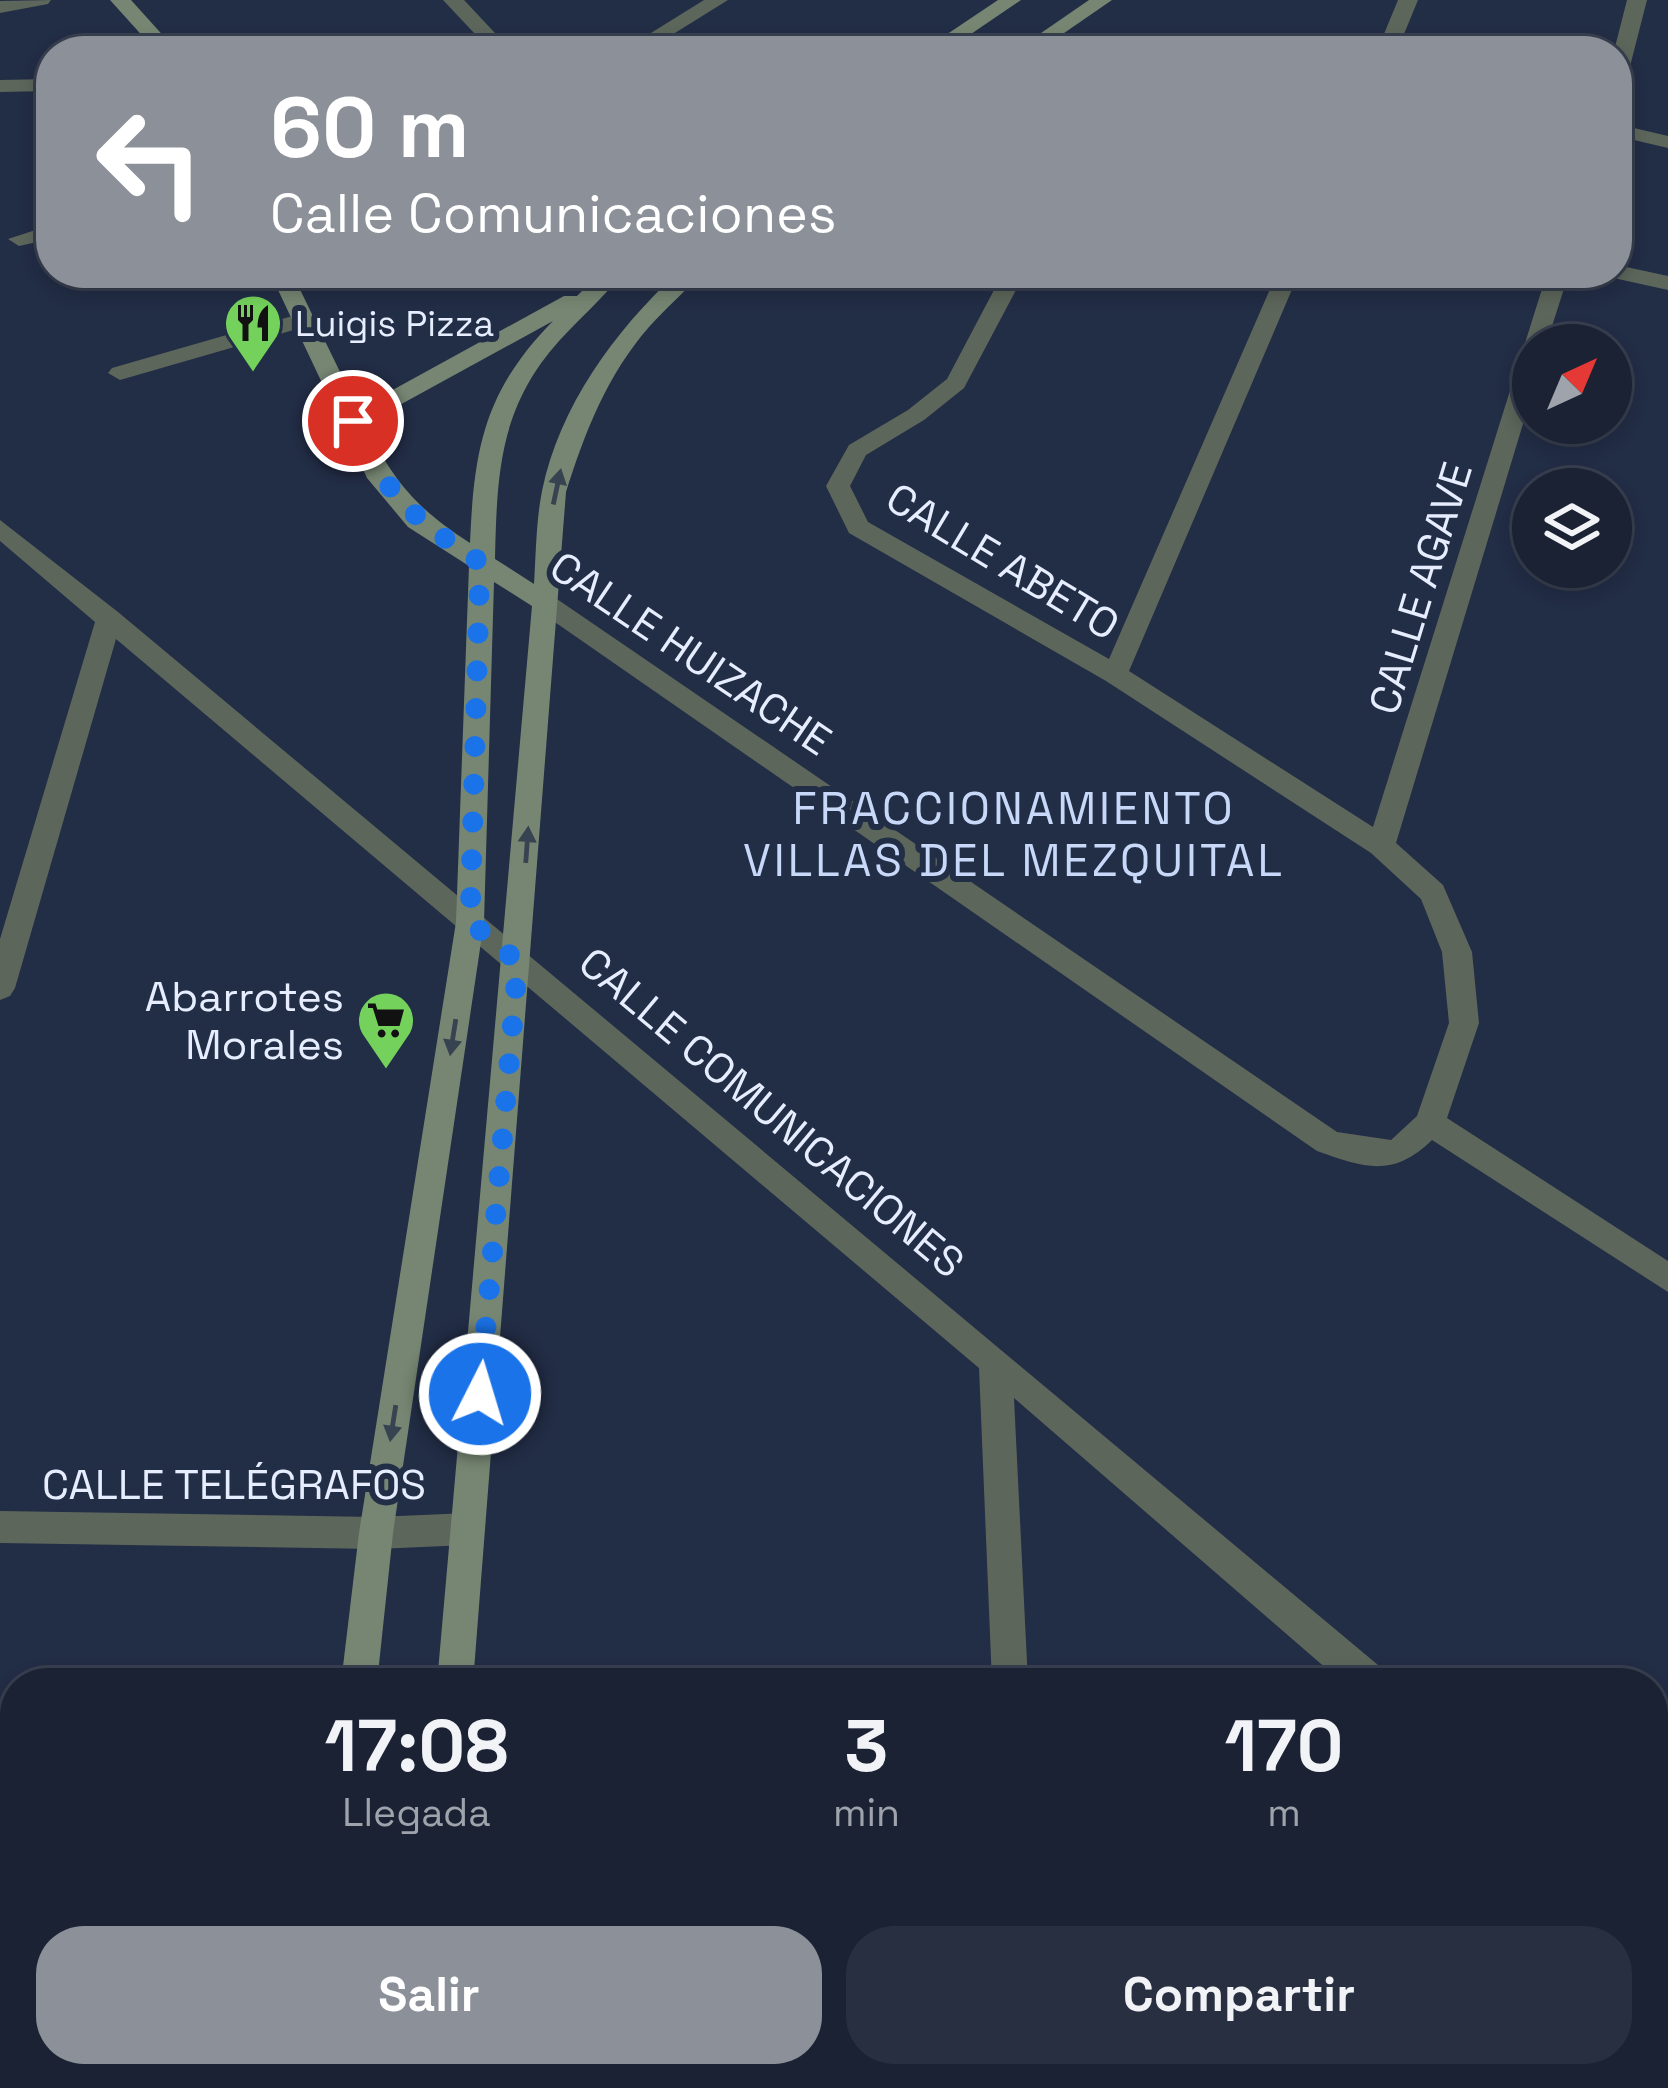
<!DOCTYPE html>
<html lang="es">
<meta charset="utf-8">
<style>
body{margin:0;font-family:"Space Grotesk",sans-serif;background:#272f40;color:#f1f3f6;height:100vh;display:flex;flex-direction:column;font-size:45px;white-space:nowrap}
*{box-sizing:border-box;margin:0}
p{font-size:39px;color:#9fa4ac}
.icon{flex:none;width:66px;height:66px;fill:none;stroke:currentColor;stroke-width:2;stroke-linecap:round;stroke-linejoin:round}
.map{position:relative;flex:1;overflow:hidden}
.panel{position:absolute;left:0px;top:1668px;width:1668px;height:420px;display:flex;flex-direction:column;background:#1a2234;border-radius:48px 48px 0 0;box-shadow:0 6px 18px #0003,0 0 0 3px #383f4f}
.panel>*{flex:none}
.top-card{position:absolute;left:36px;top:36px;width:1596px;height:252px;border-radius:48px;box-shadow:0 6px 18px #0003,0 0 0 3px #383f4f;background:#8c9099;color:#fff;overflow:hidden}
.needle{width:78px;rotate:44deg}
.buttons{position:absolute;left:1512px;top:324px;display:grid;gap:24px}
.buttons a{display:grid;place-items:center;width:120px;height:120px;border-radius:50%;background:#1a2234;box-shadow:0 6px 18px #0003,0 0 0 3px #383f4f;font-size:60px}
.pin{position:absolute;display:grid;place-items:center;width:102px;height:102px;color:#fff;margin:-51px;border:6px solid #fff;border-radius:50%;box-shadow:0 3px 12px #0007}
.me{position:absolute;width:132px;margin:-66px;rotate:5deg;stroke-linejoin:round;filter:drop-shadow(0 0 9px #0008)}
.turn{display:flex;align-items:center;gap:42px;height:252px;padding:0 36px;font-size:54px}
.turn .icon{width:156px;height:156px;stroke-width:2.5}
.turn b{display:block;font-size:84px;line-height:102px}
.eta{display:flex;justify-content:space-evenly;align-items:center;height:204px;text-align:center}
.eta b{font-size:72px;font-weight:700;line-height:84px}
.cta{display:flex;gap:24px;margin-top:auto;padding:24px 36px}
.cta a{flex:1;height:138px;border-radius:48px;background:#8c9099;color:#fff;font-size:48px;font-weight:700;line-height:138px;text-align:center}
.cta a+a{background:#272f40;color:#f1f3f6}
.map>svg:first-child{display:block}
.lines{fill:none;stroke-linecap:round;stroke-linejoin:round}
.street{fill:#5d665b;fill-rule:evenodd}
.secondary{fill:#778673;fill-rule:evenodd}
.oneway{fill:#374351}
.route{stroke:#1a73e8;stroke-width:21;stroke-dasharray:0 37.8}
.labels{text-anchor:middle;stroke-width:12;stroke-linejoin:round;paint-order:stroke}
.far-poi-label{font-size:36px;fill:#e5edfe;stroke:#222d46;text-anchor:start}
.street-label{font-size:42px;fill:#e5edfe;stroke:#222d46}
.poi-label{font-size:42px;fill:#e5edfe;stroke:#222d46;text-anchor:end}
.neighbourhood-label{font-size:45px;letter-spacing:3px;fill:#c8d8f8;stroke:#222d46}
</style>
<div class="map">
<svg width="1668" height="2088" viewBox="0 0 1668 2088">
<rect width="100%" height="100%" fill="#222d46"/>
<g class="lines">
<path class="street" d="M 51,0 L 48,4 L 0,13 L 0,1 Z
M 443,0 L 464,0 L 512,51 L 491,51 Z
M 704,0 L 728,0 L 646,51 L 622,51 Z
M 1398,0 L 1418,0 L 1397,51 L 1377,51 Z
M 1627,0 L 1647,0 L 1627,78 L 1617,84 L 1614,51 Z
M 51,79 L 51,91 L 0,92 L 0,80 Z
M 1617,124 L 1668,136 L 1668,148 L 1617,136 Z
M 51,225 L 51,239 L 19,246 L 8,239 Z
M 1617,265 L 1668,276 L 1668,290 L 1609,277 L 1607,273 L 1617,273 Z
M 1003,273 L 1025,273 L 964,388 L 924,420 L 866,455 L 850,486 L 868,522 L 1109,659 L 1277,273 L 1299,273 L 1129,671 L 1373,827 L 1547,273 L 1569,273 L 1546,345 L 1533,345 L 1533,391 L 1396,843 L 1443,885 L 1472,952 L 1479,1023 L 1447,1118 L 1668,1261 L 1668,1292 L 1432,1140 C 1393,1178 1365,1168 1317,1151 L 536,609 L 532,603 L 536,597 L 554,597 L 1337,1132 L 1391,1140 L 1417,1116 L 1449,1023 L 1442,952 L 1421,899 L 1371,853 L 1106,681 L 849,533 L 826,486 L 849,445 L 908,410 L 947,379 Z
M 303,313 L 314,320 L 311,325 L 120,380 L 108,373 L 112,368 Z
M 0,520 L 118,612 L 1384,1670 L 1389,1683 L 1343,1683 L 1014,1398 L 1028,1683 L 992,1683 L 979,1368 L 116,639 L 15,988 L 10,996 L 0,1000 L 0,939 L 95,622 L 0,541 Z
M 0,1511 L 376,1517 L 468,1513 L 480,1517 L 485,1529 L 480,1541 L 468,1545 L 376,1549 L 0,1543 Z
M 1653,1902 L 1668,1908 L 1668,1953 L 1653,1946 Z
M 1009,2073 L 1049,2073 L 1049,2088 L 1009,2088 Z
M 1574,2073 L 1614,2073 L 1617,2088 L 1577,2088 Z"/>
<path class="secondary" d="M 110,0 L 131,0 L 177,51 L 156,51 Z
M 998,0 L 1021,0 L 946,51 L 922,51 Z
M 1089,0 L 1112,0 L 1038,51 L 1015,51 Z
M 270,273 L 292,273 L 358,409 L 564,296 L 577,296 L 600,273 L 623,273 C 604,297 580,318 559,341 C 499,408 497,474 495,559 L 534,584 C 536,554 536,521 542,491 C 560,405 614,332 677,273 L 701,273 C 685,292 666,308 649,327 C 607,375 585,432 566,492 L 473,1683 L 437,1683 L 532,606 L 494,582 L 484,922 L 393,1533 L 377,1683 L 341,1683 L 359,1533 L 456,922 L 469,566 L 408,527 L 367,478 ZM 553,321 C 484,391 474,449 470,543 C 417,509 393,481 365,424 Z
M 293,2073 L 333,2073 L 332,2088 L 292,2088 Z
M 401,2073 L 441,2073 L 440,2088 L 400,2088 Z"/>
</g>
<defs><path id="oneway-solid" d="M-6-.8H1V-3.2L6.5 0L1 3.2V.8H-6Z" transform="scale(3)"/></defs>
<g class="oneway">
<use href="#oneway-solid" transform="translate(557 487) rotate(-78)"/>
<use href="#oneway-solid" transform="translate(527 845) rotate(-86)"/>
<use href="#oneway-solid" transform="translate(453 1037) rotate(99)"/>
<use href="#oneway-solid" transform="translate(393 1423) rotate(99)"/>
</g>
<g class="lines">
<path class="route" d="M 353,421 C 387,496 412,518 480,562 L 470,922 L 518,962 L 480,1394"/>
</g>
<defs>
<g id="restaurant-pin" transform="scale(3)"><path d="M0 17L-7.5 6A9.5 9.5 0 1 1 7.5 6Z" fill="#74d25c" stroke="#222d46"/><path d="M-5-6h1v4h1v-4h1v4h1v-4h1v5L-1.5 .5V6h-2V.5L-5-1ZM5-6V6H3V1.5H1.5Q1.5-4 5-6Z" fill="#111"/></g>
<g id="supermarket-pin" transform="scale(3)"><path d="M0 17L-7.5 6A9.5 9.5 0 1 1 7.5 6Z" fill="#74d25c" stroke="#222d46"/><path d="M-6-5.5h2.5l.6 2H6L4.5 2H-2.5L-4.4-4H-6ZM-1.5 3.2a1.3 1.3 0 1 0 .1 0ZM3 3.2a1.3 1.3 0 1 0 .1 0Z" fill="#111"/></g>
</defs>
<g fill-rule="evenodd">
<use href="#restaurant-pin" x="253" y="323"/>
<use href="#supermarket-pin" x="386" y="1020"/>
</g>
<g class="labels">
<g class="far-poi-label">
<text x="295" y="336">Luigis Pizza</text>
</g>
<g class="street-label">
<text transform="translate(1003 561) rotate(31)" y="15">CALLE ABETO</text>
<text transform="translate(1420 588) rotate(-73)" y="15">CALLE AGAVE</text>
<text transform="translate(691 653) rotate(34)" y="15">CALLE HUIZACHE</text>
<text transform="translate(772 1112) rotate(40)" y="15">CALLE COMUNICACIONES</text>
<text x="234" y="1499">CALLE TELÉGRAFOS</text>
</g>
<g class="poi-label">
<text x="344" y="1011">Abarrotes<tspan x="344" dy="48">Morales</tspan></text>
</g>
<g class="neighbourhood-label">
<text x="1014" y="824">FRACCIONAMIENTO<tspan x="1014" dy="52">VILLAS DEL MEZQUITAL</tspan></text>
</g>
</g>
</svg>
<div class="buttons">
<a><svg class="needle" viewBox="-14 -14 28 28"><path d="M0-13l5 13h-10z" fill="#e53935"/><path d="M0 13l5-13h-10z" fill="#9fa4ac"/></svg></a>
<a><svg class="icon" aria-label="layers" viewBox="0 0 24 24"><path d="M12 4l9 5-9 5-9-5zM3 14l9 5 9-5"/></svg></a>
</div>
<div class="pin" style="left:353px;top:421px;background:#d93025"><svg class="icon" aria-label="arrive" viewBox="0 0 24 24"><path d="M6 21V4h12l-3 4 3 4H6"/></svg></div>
<svg class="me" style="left:480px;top:1394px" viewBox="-20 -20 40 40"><circle r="17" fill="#1a73e8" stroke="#fff" stroke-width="3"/><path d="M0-11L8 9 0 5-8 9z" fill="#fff"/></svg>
<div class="top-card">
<div class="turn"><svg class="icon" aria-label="left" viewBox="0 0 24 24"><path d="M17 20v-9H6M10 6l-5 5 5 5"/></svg><div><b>60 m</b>Calle Comunicaciones</div></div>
</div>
<section class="panel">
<div class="eta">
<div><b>17:08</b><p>Llegada</p></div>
<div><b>3</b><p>min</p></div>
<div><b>170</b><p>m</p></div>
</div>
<div class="cta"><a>Salir</a><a>Compartir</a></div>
</section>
</div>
